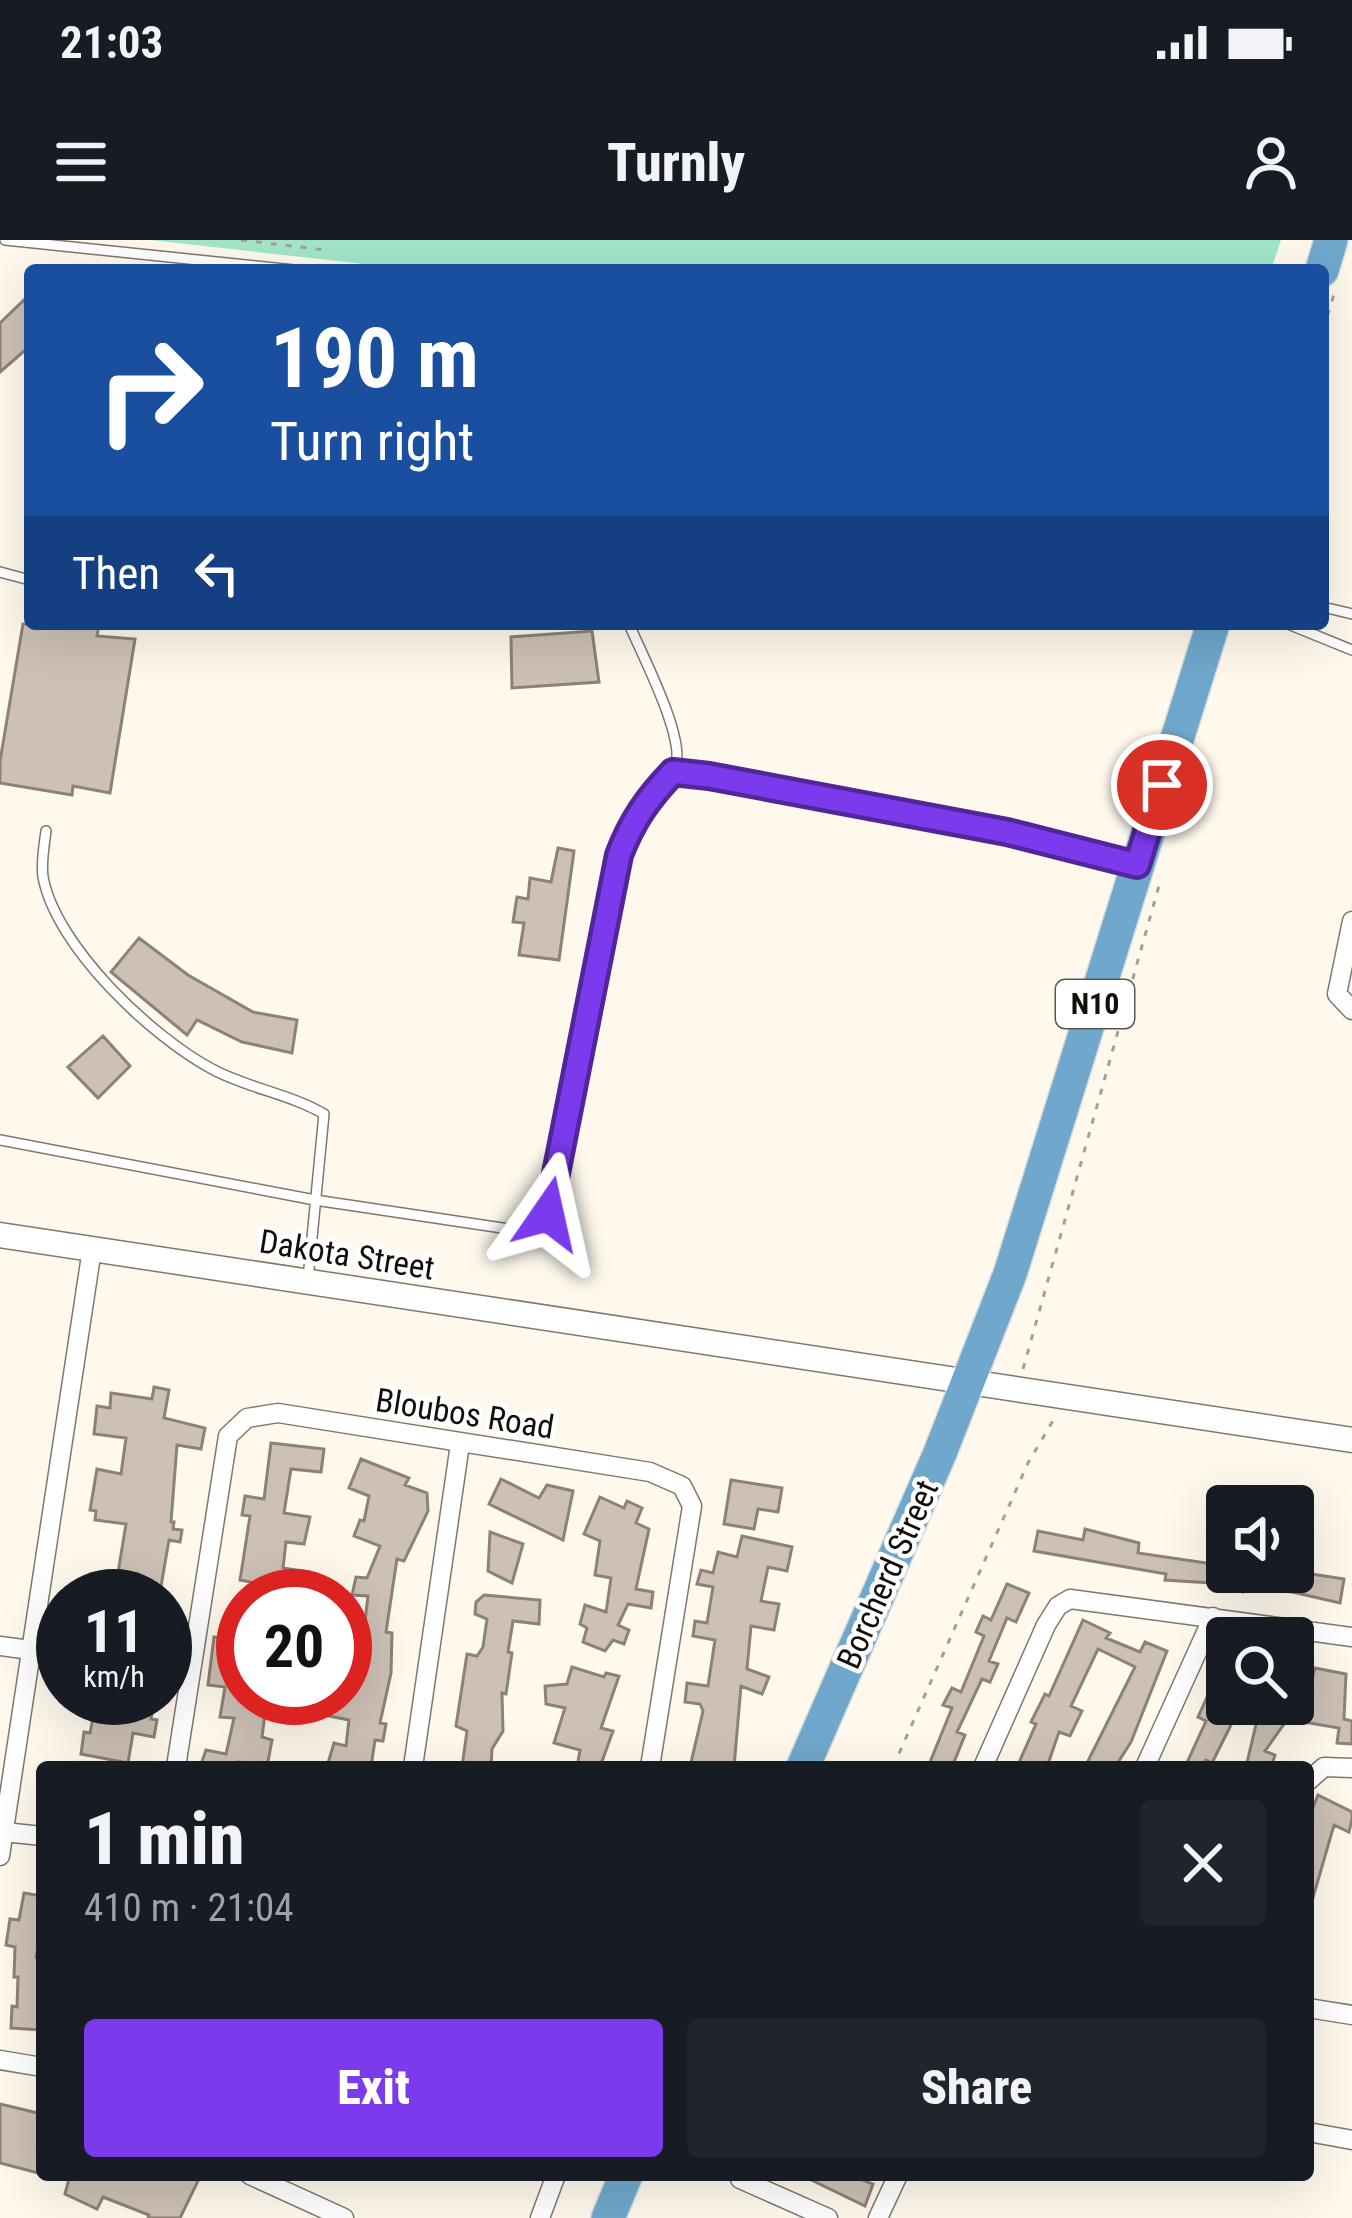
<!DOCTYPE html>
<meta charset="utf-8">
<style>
body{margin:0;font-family:"Roboto Condensed",sans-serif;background:#20242c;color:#f1f3f6;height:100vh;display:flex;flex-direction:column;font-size:45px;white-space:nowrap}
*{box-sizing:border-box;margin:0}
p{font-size:39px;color:#9ea1a6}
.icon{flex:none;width:66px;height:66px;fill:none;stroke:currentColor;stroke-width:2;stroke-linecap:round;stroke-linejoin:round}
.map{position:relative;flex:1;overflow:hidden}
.sheet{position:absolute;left:36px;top:1521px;width:1278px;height:420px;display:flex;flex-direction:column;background:#171b24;border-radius:12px;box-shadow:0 12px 48px #0002}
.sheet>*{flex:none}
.top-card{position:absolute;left:24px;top:24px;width:1305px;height:366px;border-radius:12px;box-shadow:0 12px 48px #0002;background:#1a4fa0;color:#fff;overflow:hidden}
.tools{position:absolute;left:1206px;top:1245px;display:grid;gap:24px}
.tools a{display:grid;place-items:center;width:108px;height:108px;border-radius:12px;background:#171b24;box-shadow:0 12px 48px #0002;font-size:60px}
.speed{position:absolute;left:36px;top:1329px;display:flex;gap:24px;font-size:60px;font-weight:700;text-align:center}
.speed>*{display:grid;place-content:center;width:156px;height:156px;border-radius:50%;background:#171b24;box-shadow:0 12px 48px #0002;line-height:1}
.speed small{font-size:30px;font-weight:400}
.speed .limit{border:18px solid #d22;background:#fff;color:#111}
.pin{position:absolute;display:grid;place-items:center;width:102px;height:102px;color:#fff;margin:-51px;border:6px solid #fff;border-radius:50%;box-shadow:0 3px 12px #0007}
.me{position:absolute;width:132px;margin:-66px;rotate:11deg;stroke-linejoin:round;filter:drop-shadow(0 0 9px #0008)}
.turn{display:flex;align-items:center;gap:42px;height:252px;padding:0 48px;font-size:54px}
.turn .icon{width:156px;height:156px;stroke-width:2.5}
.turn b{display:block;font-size:84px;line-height:102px}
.then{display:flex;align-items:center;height:114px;padding:0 48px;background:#0003;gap:24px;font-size:45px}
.round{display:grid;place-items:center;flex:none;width:126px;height:126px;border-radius:12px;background:#20242c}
.head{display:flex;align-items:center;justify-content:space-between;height:204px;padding:0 48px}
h1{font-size:72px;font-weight:800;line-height:90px}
.button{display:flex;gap:24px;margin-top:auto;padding:24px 48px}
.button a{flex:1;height:138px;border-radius:12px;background:#7c3aed;color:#fff;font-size:48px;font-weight:800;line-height:138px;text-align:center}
.button a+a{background:#20242c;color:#f1f3f6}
.status{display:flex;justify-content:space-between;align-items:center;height:84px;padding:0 60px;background:#171b24;direction:ltr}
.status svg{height:33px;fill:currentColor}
header{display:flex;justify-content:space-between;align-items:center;height:156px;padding:0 48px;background:#171b24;font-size:54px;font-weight:800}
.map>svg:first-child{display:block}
.grass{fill:#a1e7c7}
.building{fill:#cdc1b6;stroke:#8d8277;stroke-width:3}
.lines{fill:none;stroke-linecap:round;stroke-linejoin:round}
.service-casing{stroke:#7f786c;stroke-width:12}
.minor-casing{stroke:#7f786c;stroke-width:21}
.tertiary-casing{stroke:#7f786c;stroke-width:27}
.trunk-casing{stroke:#d9d9d8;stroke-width:36}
.path{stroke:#a49f97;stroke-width:3;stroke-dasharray:6 9;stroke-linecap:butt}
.service{stroke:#fff;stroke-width:9}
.minor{stroke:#fff;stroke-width:18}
.tertiary{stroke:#fff;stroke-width:24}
.trunk{stroke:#6fa8cc;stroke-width:33}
.route-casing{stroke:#51269a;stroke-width:30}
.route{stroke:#7c3aed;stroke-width:21}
.labels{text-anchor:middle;stroke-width:9;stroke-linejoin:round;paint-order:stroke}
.shield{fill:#fff;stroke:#595754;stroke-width:3}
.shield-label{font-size:30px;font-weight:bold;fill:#120f0b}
.street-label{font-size:33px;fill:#120f0b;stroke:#fff}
</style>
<div class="status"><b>21:03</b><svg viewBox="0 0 49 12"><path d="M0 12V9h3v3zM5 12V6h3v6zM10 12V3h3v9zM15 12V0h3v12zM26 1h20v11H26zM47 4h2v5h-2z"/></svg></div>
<header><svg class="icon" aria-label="menu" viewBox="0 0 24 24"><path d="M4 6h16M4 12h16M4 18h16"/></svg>Turnly<svg class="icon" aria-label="person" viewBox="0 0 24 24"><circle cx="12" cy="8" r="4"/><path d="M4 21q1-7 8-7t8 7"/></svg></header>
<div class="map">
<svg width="1352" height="1978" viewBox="0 0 1352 1978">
<rect width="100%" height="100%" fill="#fef8ed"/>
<path class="grass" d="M 150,0 L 1281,0 L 1271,30 L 418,30 Z"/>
<path class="building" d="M 24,60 L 30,67 L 30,106 L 0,132 L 0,83 Z
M 23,384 L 99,384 L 97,396 L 135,399 L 110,553 L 73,546 L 72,555 L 0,543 L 0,521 Z
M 592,391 L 599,442 L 512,448 L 511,397 Z
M 558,608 L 574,611 L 559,720 L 519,715 L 524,683 L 513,682 L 517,657 L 528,659 L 530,638 L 551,642 Z
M 139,698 L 188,735 L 253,772 L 297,780 L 292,813 L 242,802 L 197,780 L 187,795 L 111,732 Z
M 103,796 L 130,826 L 98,858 L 68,827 Z
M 154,1147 L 169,1150 L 164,1178 L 205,1188 L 201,1209 L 177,1205 L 171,1282 L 174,1282 L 173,1289 L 182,1290 L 180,1302 L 169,1300 L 160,1352 L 137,1356 L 138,1348 L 116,1345 L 126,1284 L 95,1280 L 96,1271 L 90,1270 L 97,1229 L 121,1234 L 126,1198 L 94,1194 L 97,1166 L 110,1168 L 111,1153 L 152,1159 Z
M 271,1203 L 324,1209 L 321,1232 L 291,1229 L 284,1273 L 310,1277 L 304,1304 L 286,1302 L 283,1328 L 309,1332 L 303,1346 L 288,1343 L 286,1356 L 254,1356 L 256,1343 L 240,1340 L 250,1276 L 242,1275 L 245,1256 L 264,1259 Z
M 361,1219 L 409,1238 L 405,1245 L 427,1253 L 428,1271 L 404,1321 L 397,1319 L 386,1392 L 392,1393 L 391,1433 L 380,1483 L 386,1484 L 383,1501 L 375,1500 L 371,1527 L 335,1527 L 328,1523 L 334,1503 L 346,1506 L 349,1480 L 329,1476 L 333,1458 L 345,1458 L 345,1386 L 364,1389 L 368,1356 L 352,1355 L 356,1337 L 367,1338 L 380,1306 L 354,1296 L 360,1280 L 364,1281 L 369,1256 L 349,1248 Z
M 501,1239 L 539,1258 L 547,1245 L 573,1251 L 563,1300 L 489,1264 Z
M 731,1240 L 782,1248 L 778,1272 L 758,1269 L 754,1289 L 724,1284 Z
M 600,1257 L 624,1268 L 627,1261 L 642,1268 L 636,1283 L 649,1289 L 636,1349 L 653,1352 L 651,1368 L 628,1364 L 618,1385 L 629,1390 L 624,1404 L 613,1400 L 605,1411 L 583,1402 L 587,1388 L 580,1384 L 585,1365 L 606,1372 L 611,1338 L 595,1335 L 600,1301 L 584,1294 Z
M 1085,1289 L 1139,1303 L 1138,1313 L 1227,1326 L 1227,1332 L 1261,1336 L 1262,1332 L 1279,1332 L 1304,1338 L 1305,1333 L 1344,1339 L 1340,1363 L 1292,1352 L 1245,1349 L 1243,1352 L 1211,1343 L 1165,1340 L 1166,1334 L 1034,1311 L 1038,1291 L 1083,1300 Z
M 490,1292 L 523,1304 L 512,1343 L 488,1331 Z
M 742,1296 L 792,1307 L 787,1331 L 768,1327 L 761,1361 L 779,1364 L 774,1390 L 751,1386 L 747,1429 L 769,1437 L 762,1454 L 741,1446 L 734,1527 L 690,1527 L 703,1471 L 700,1464 L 685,1462 L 687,1443 L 708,1446 L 715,1400 L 693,1396 L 695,1381 L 707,1383 L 713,1347 L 697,1344 L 701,1330 L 713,1333 L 718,1312 L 737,1317 Z
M 1007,1344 L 1029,1353 L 1016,1382 L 1007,1378 L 989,1421 L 998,1424 L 990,1442 L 982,1439 L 957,1492 L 965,1495 L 952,1527 L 928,1527 L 952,1468 L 943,1465 L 952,1448 L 961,1452 L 984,1396 L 976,1392 L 983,1376 L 991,1380 Z
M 484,1355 L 540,1360 L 539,1384 L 513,1381 L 508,1412 L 512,1413 L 506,1454 L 502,1453 L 503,1491 L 492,1509 L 491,1527 L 462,1527 L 467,1491 L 456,1486 L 467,1414 L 477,1416 L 483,1407 L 487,1379 L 475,1374 L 476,1362 Z
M 1083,1380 L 1110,1393 L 1106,1398 L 1140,1412 L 1145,1402 L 1167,1411 L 1131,1502 L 1115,1527 L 1085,1527 L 1135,1427 L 1098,1409 L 1071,1466 L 1082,1471 L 1070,1496 L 1059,1492 L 1047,1527 L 1017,1527 L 1036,1484 L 1031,1482 L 1045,1454 L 1049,1456 Z
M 214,1397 L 243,1400 L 243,1458 L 267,1458 L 262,1497 L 272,1500 L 267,1527 L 238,1522 L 236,1526 L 226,1523 L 225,1527 L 200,1527 L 206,1510 L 226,1514 L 234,1478 L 220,1477 L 225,1447 L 208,1445 Z
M 572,1427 L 604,1437 L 606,1433 L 619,1436 L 601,1488 L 613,1491 L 600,1527 L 577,1527 L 580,1510 L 554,1503 L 565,1468 L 546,1464 L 545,1446 L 567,1444 Z
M 1293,1427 L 1313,1435 L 1315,1428 L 1346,1434 L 1344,1479 L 1352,1481 L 1352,1504 L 1337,1503 L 1339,1488 L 1292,1480 L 1298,1447 L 1293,1446 Z
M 1209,1453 L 1238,1471 L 1212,1523 L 1206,1520 L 1202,1527 L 1185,1527 L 1206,1481 L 1198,1477 Z
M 112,1458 L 155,1458 L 151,1479 L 157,1480 L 154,1497 L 133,1493 L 128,1523 L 81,1514 L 84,1492 L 90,1493 L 94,1473 L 109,1476 Z
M 1259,1472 L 1284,1484 L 1265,1511 L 1275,1515 L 1271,1527 L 1246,1527 Z
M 1318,1555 L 1352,1572 L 1352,1579 L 1349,1592 L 1334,1585 L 1312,1661 L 1308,1661 L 1308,1580 Z
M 24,1653 L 42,1656 L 42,1689 L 36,1717 L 42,1717 L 40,1790 L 11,1788 L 12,1766 L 17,1767 L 18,1737 L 14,1737 L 15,1707 L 6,1705 L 10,1679 L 19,1680 Z
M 0,1864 L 42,1874 L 42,1934 L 0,1923 Z
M 70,1935 L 187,1935 L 199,1939 L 180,1978 L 148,1978 L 149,1975 L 103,1957 L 97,1969 L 65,1954 Z
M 801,1935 L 850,1935 L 873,1944 L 865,1966 Z"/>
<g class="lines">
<g class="service-casing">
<path id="service" d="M 5,0 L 294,30
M 0,332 L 30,340
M 1323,367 L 1352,374
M 1288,384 L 1352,410
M 673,533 L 709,536 L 1007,592 L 1132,624
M 46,591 C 44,606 41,622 43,637 C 56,707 152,797 212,829 C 247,848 290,854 324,874 L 308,1039
M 0,900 L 315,960 L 509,989 C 526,990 540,991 548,974 L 619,615 C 627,594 635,573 650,556 C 658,547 670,539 675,527 C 687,500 641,413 629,384"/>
</g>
<g class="minor-casing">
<path id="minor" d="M 1352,681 L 1337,754 L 1352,770
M 0,1406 L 30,1410
M 176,1527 L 228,1196 L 247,1178 L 278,1173 L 650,1232 L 682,1246 L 692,1266 L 650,1527
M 413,1527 L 460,1204
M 983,1527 L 1046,1385 L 1058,1366 L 1070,1359 L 1352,1397
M 1145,1527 L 1213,1377
M 1308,1541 L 1324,1527 L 1352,1528
M 4,1592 L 42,1596
M 0,1616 L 92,1009
M 1308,1768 L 1352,1775
M 0,1820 L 42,1827
M 1308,1892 L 1352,1900
M 250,1935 L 344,1978
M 740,1939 L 828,1978
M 540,1978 L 556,1935
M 878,1978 L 898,1935"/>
</g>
<g class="tertiary-casing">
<path id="tertiary" d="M 0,995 L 1352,1200"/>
</g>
<g class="trunk-casing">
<path id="trunk" d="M 1322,30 L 1331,0
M 803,1527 L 940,1213 L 1010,1034 L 1213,384
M 608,1978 L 626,1935"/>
</g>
<path class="path" d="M 241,0 L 325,10
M 1323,90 L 1335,51
M 1023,1129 L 1160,642
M 893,1527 L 1028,1223 L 1057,1174"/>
<use href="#service" class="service"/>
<use href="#minor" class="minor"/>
<use href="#tertiary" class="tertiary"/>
<use href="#trunk" class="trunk"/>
</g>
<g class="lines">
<g class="route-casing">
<path id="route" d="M 548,974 L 619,615 C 632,581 648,558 673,532 L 709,536 L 1007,592 L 1137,625 L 1162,545"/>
</g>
<use href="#route" class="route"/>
</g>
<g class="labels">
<rect class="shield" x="1056" y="740" width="78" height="48" rx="9"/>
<g class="shield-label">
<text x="1095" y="774">N10</text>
</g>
<g class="street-label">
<text transform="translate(347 1014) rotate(9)" y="12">Dakota Street</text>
<text transform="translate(465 1173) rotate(9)" y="12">Bloubos Road</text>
<text transform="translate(887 1334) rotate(-66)" y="12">Borcherd Street</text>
</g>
</g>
</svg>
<div class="tools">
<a><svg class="icon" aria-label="sound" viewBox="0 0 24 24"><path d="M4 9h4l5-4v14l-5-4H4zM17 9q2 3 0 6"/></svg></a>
<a><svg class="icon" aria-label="search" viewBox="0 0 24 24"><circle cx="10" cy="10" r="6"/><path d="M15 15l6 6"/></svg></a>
</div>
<div class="speed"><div>11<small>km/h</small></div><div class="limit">20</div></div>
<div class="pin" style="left:1162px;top:545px;background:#d93025"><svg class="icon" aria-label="arrive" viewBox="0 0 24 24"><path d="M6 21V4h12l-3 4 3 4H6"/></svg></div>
<svg class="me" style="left:548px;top:974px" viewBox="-20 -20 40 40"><path d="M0-17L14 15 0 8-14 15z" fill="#7c3aed" stroke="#fff" stroke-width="4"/></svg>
<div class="top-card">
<div class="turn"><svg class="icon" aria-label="right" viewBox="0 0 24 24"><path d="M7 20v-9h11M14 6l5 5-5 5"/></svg><div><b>190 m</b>Turn right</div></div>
<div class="then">Then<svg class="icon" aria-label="left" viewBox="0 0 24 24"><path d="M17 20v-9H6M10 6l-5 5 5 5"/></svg></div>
</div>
<section class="sheet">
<div class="head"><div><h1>1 min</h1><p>410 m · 21:04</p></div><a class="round"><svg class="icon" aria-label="close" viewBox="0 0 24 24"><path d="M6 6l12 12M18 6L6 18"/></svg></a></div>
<div class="button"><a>Exit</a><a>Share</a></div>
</section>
</div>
